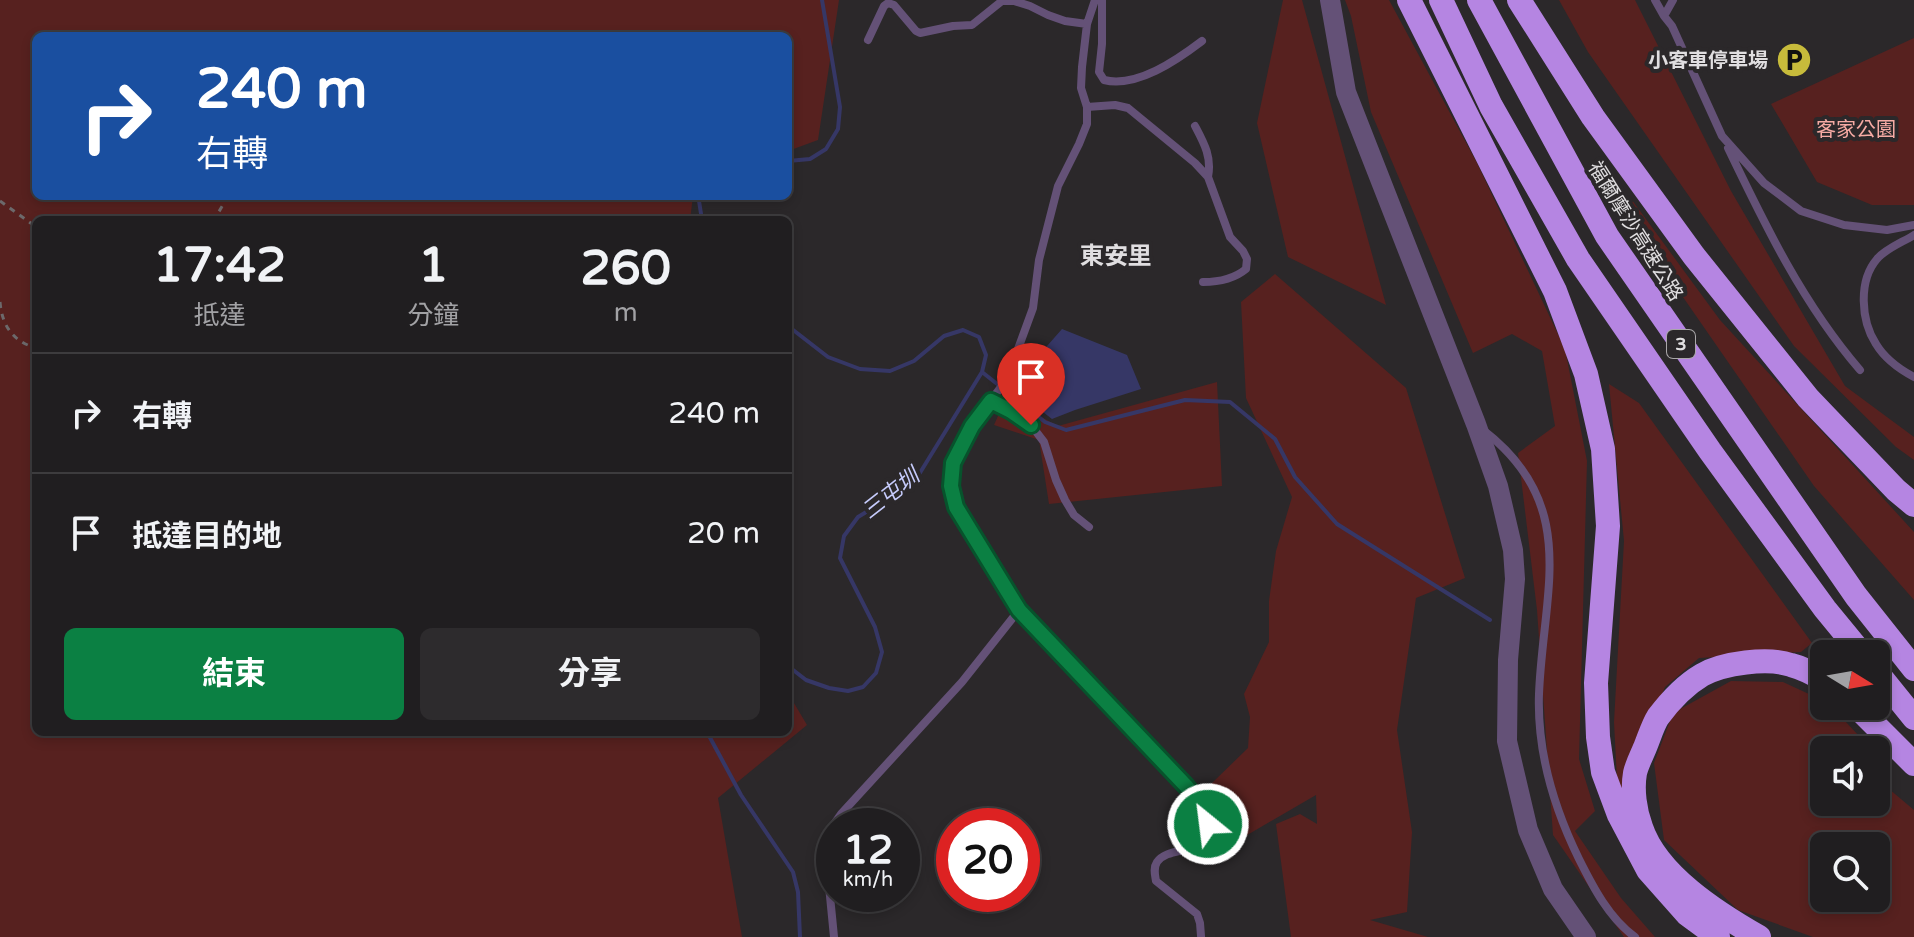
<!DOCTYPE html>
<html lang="zh-TW">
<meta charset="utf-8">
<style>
body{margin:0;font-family:"Varela Round","Noto Sans TC",sans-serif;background:#2d2b2d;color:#f1f3f6;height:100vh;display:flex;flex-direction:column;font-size:30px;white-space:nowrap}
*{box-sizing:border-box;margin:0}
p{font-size:26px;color:#a2a2a5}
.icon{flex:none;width:44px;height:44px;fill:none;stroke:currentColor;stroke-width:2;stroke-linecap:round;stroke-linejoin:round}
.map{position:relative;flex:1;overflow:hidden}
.sheet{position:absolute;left:32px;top:216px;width:760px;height:520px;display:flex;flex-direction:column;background:#201e20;border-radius:12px;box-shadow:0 4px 12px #0003,0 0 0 2px #3d3c3e}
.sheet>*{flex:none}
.banner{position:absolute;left:32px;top:32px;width:760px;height:168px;border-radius:12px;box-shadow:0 4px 12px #0003,0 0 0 2px #3d3c3e;background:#1a4fa0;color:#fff;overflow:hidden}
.needle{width:52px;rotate:101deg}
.controls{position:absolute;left:1810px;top:640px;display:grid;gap:16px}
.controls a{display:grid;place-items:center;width:80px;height:80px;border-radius:12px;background:#201e20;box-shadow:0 4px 12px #0003,0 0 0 2px #3d3c3e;font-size:40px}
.speed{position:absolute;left:816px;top:808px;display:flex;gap:16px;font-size:40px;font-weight:700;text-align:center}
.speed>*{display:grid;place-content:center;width:104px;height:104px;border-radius:50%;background:#201e20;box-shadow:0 4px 12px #0003,0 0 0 2px #3d3c3e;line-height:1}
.speed small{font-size:20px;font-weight:400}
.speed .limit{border:12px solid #d22;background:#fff;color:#111}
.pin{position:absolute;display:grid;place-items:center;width:68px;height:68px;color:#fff;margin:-82px -34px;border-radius:50% 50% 50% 0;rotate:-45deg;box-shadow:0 0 8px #0007}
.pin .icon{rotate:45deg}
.me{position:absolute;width:88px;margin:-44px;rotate:331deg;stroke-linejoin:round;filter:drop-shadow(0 0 6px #0008)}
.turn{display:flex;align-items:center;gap:28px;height:168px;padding:0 32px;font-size:36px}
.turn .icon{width:104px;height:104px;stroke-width:2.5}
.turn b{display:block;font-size:56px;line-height:68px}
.eta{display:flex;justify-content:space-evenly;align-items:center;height:136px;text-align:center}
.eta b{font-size:48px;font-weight:700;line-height:56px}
.button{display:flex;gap:16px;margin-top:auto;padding:16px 32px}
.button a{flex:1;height:92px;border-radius:12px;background:#0b8043;color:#fff;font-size:32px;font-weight:700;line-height:92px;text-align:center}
.button a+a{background:#2d2b2d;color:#f1f3f6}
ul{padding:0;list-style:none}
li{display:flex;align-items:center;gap:24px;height:120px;padding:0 32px;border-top:2px solid #3d3c3e}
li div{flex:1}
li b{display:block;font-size:30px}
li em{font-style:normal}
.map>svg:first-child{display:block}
.green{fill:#57211f;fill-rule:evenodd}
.water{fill:#363766}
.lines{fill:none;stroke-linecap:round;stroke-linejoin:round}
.stream{stroke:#363766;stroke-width:4}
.path{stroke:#6c696b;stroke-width:3;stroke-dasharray:6 6;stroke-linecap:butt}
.service{stroke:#645177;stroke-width:8}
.tertiary{stroke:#645177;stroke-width:20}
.motorway{stroke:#b585e2;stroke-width:24}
.route-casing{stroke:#07532c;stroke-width:20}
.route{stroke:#0b8043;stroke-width:14}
.labels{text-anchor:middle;stroke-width:8;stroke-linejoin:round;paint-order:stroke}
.shield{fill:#2b282a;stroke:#aaa7a9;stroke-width:2}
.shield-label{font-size:18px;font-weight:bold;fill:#e0dee0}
.poi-label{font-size:20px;font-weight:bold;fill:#e0dee0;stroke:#2b282a;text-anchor:end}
.park-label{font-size:20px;fill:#f6aba4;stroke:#2b282a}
.street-label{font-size:20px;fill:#e0dee0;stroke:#2b282a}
.water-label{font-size:22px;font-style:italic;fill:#c6cbfb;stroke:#2b282a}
.quarter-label{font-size:24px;font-weight:bold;fill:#e0dee0;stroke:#2b282a}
</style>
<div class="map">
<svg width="1914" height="937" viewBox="0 0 1914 937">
<rect width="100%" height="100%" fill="#2b282a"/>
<path class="green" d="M 0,0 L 839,0 L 818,140 L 788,151 L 788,36 L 36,36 L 36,196 L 693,196 L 690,220 L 36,220 L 36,732 L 788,732 L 788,693 L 807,725 L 718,798 L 742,937 L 0,937 Z
M 1283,0 L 1302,0 L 1386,305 L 1288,257 L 1257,123 Z
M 1345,0 L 1389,0 L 1477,163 L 1565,349 L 1587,461 L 1579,759 L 1595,811 L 1575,831 L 1621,898 L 1655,937 L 1624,937 L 1553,835 L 1537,610 L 1518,453 L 1555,426 L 1542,351 L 1512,334 L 1473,353 L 1371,112 L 1351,16 Z
M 1559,0 L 1635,0 L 1731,191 L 1845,386 L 1914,437 L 1914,460 L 1896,447 L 1794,346 L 1588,52 Z
M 1914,38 L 1914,205 L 1872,205 L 1817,182 L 1771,104 Z
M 1629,196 L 1720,320 L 1914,532 L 1914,600 L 1814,486 L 1615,199 Z
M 1275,274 L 1406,388 L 1465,578 L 1416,598 L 1397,730 L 1412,832 L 1407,912 L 1370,920 L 1428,937 L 1291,937 L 1276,824 L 1300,814 L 1317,824 L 1316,795 L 1237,841 L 1211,784 L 1248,748 L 1250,717 L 1244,694 L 1269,642 L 1269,601 L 1276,551 L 1292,497 L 1246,398 L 1241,302 Z
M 1217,382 L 1222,486 L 1049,504 L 1039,440 L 994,425 L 1006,398 L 1058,426 Z
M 1609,384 L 1639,403 L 1812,643 L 1801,652 L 1699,658 L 1665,687 L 1627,775 L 1622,791 L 1617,780 L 1614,722 L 1624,541 Z
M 1731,681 L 1783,682 L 1824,701 L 1824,706 L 1831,706 L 1872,750 L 1824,750 L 1824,802 L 1876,802 L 1876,778 L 1914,810 L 1914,937 L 1813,937 L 1738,910 L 1664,840 L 1654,763 L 1673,713 ZM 1824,846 L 1876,846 L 1876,898 L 1824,898 Z"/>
<path class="water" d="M 1062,329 L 1127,355 L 1141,389 L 1075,410 L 1052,419 L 1011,387 Z"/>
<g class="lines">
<path class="stream" d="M 788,161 L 810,159 L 826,149 L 838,129 L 840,107 L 822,0
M 700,196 L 699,201 L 702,220
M 788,326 L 828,357 L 860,369 L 890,371 L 914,361 L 944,336 L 963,330 L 979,337 L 986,355 L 982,372 L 918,476 L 896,494 L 858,517 L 844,536 L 840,558 L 875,627 L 882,652 L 876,673 L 863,687 L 848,691 L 829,688 L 806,680 L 788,666
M 982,372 L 1045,422 L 1066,430 L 1185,400 L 1230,402 L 1275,439 L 1295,477 L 1337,524 L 1490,620
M 707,732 L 741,795 L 793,872 L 798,892 L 800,937"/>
<path class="path" d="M 0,201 L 36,227
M 211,220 L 217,215 L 228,196
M 0,302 C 2,325 12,341 36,348"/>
<path class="service" d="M 1095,0 L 1087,24 L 1082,67 L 1081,88 L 1087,107 L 1087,124 L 1079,144 L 1058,186 L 1039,260 L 1033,308 L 1007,379 L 972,426 L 953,463 L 951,486 L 956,507 L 1019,610 L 1186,786 C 1192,793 1199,800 1203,807 C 1211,821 1208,839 1193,847 C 1182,852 1165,851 1157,862 C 1153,868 1155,875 1156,881 L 1197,914 L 1200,923 L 1201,936
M 1102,0 L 1102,44 L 1099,72 L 1104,80 C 1137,88 1177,60 1202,41
M 1655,0 L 1664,16
M 1673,0 L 1664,16 L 1672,26 L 1722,136 L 1764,183 L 1801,211 L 1844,225 L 1887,230 L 1914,225
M 868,40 L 884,6 L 888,3 L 894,5 L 916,31 L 920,33 L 953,26 L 972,25 L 1002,1 L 1014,1 L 1030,6 L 1048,15 L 1065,21 L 1087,24
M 1087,107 L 1115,105 L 1128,108 L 1195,163 L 1208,177 L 1230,237 L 1243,251 L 1247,259 L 1246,269 C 1234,279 1219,282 1203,282
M 1195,126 C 1204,143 1212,157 1208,177
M 1728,148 C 1765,225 1803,304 1860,370
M 1914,235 C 1903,242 1885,249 1877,259 C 1858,281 1861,321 1876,344 C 1885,359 1899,369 1914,377
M 991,401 L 1011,411 L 1031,425 L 1044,442 L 1056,480 L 1065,500 L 1074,515 L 1089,527
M 1483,430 C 1581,505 1543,591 1539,694 C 1537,750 1554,808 1579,859 C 1593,887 1609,918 1635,937
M 834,937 L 825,845 L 829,831 L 841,814 L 962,682 L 1019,610"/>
<path class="tertiary" d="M 1330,0 L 1346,92 L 1476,424 L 1498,486 L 1513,550 L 1515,579 L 1508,660 L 1507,741 L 1528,830 L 1553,889 L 1586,937"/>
<path class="motorway" d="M 1409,0 L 1555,291 L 1586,374 L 1603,449 L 1608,526 L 1596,683 L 1598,737 L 1603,772 L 1619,815 L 1648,870 L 1687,914 L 1718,937
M 1441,0 L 1491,106 L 1578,259 L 1710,451 L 1825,609 L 1862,654
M 1479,0 L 1607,236 L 1856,596 L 1914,669
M 1519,0 L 1593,117 L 1694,256 L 1808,398 L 1896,490 L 1914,505
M 1876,671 L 1914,718
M 1856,706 L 1914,764
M 1759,937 C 1717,913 1657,875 1641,827 C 1635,811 1632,790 1635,773 C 1637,764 1643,753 1646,745 C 1650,735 1653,725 1658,717 C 1670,701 1685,685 1702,675 C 1723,663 1768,657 1791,665 C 1803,668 1814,674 1824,680"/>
</g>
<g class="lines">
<g class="route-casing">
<path id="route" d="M 1031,425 L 1011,411 L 991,401 L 972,426 L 953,463 L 951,486 L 956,507 L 1019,610 L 1186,786 L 1204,808 L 1208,824"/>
</g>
<use href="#route" class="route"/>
</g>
<defs>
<g id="parking-disc" transform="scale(1.8)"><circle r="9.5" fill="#c7bb3b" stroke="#2b282a"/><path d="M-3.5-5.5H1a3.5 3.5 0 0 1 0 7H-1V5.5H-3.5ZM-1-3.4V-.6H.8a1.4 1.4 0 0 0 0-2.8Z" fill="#111"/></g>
</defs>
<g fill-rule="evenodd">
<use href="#parking-disc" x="1794" y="60"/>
</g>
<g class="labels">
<rect class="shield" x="1667" y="330" width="28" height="28" rx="6"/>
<g class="shield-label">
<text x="1681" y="350">3</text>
</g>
<g class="poi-label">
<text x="1768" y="67">小客車停車場</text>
</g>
<g class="park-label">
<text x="1856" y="136">客家公園</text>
</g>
<g class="street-label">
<text transform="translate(1636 231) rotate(58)" y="7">福爾摩沙高速公路</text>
</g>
<g class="water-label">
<text transform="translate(890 493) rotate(-38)" y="8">三屯圳</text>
</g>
<g class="quarter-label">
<text x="1116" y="264">東安里</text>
</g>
</g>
</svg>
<div class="controls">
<a><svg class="needle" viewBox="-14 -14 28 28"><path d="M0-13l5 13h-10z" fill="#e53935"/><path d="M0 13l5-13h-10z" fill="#a2a2a5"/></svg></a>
<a><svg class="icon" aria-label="sound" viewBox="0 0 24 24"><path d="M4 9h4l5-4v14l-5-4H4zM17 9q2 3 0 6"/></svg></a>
<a><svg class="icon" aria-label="search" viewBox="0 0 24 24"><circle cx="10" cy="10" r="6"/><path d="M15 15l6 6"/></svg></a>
</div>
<div class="speed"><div>12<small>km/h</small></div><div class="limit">20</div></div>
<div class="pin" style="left:1031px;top:425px;background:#d93025"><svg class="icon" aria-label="arrive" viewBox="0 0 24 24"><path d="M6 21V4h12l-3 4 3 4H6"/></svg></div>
<svg class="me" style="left:1208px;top:824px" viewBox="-20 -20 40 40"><circle r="17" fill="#0b8043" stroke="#fff" stroke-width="3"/><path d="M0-11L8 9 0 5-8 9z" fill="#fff"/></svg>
<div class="banner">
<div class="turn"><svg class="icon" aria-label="right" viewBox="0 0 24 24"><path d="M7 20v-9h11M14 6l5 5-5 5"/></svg><div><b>240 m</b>右轉</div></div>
</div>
<section class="sheet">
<div class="eta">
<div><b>17:42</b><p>抵達</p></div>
<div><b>1</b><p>分鐘</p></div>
<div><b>260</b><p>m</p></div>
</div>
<ul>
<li><svg class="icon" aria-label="right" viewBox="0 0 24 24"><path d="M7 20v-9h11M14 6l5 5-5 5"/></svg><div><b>右轉</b></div><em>240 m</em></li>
<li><svg class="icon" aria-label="arrive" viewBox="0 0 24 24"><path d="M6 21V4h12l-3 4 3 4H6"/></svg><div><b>抵達目的地</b></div><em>20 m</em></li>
</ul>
<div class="button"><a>結束</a><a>分享</a></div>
</section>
</div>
